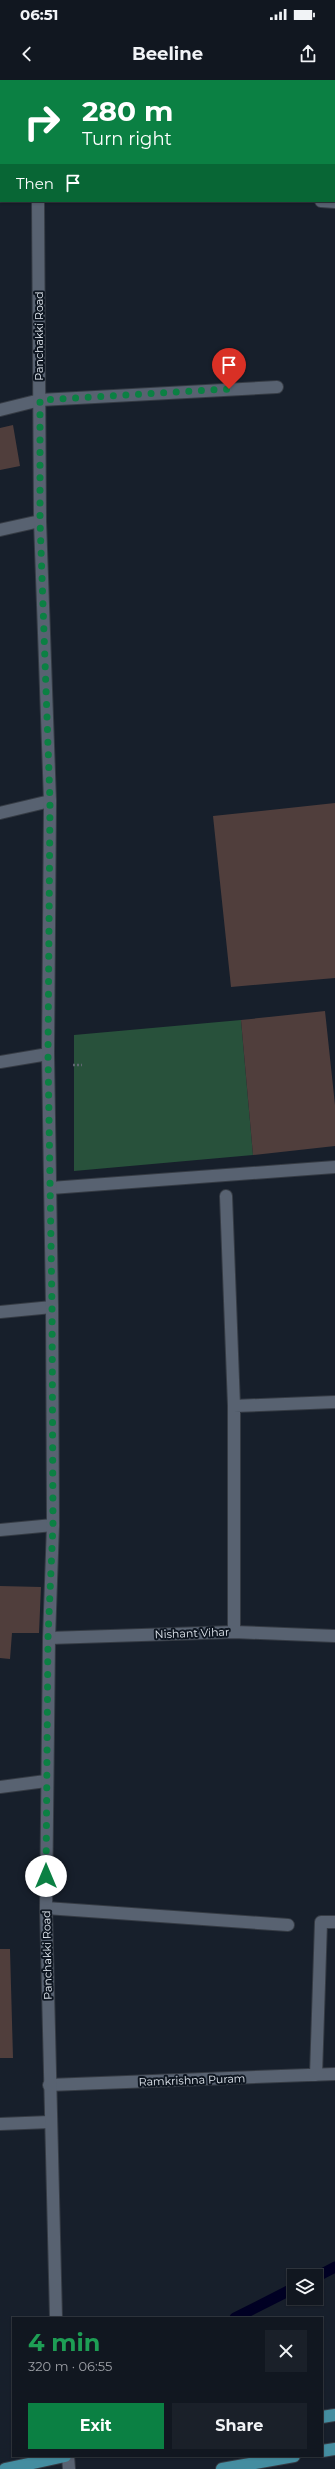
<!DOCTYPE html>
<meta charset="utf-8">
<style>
body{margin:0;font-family:Montserrat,sans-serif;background:#1a2029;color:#f1f3f6;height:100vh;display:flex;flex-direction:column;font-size:15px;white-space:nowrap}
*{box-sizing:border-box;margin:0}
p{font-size:13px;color:#9c9fa5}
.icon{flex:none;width:22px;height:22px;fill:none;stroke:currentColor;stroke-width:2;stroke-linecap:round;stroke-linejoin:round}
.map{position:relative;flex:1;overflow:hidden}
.sheet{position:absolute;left:12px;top:2237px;width:311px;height:140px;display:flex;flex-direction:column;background:#111720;border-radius:0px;box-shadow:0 1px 3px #0004,0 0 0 1px #30363e}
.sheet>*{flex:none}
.banner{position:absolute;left:0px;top:0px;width:335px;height:122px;box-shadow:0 1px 3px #0004,0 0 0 1px #30363e;background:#0b8043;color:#fff;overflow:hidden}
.fabs{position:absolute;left:287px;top:2189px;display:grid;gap:8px}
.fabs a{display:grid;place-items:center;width:36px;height:36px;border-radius:0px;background:#111720;box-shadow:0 1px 3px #0004,0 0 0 1px #30363e;font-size:20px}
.pin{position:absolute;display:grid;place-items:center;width:34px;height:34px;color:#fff;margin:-41px -17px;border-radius:50% 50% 50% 0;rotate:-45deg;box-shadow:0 0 4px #0007}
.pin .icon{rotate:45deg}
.me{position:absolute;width:44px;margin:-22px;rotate:0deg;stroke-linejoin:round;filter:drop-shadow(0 0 3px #0008)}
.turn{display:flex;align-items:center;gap:14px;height:84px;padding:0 16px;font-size:18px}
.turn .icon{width:52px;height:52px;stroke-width:2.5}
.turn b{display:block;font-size:28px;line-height:34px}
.then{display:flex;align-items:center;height:38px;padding:0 16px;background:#0003;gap:8px;font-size:15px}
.round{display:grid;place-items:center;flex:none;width:42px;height:42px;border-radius:0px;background:#1a2029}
.summary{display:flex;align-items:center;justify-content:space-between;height:68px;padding:0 16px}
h1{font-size:24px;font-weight:700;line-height:30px;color:#1e9e55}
.primary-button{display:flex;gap:8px;margin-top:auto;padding:8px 16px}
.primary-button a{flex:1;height:46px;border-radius:0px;background:#0b8043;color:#fff;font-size:16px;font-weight:700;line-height:46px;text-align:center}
.primary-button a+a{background:#1a2029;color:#f1f3f6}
.status{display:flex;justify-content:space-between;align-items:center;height:28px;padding:0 20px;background:#111720;direction:ltr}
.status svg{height:11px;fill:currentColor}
header{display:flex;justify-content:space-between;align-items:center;height:52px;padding:0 16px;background:#111720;font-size:18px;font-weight:700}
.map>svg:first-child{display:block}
.green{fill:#28513b}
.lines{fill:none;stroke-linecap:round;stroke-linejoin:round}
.stream{stroke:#000023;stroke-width:11}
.building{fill:#503e3c}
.minor-casing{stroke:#353b44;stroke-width:14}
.secondary-casing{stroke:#353b44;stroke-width:14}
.primary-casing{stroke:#353b44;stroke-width:14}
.path{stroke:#5e6670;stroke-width:2.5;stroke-dasharray:2 2;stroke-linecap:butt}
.minor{stroke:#586271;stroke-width:12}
.secondary{stroke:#586271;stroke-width:12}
.primary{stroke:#448da0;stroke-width:12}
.route{stroke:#0b8043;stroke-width:7;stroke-dasharray:0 12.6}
.labels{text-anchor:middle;stroke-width:4;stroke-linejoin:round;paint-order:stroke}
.street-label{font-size:11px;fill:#e5ebf3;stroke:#0e1621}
</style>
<div class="status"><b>06:51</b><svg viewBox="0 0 49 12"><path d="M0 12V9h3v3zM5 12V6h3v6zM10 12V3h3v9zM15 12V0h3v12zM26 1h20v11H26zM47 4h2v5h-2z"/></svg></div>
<header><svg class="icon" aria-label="back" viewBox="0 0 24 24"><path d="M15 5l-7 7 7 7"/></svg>Beeline<svg class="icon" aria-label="share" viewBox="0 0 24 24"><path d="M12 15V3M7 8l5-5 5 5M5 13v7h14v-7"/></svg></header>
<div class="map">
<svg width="335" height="2389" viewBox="0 0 335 2389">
<rect width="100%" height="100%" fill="#171f2b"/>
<path class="green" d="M 241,940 L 253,1075 L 74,1091 L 74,955 Z"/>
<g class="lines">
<path class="stream" d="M 316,2197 L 335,2187
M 235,2238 L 294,2208"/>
</g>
<path class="building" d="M 13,345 L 20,386 L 0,390 L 0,348 Z
M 335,723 L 335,898 L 231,907 L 213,736 Z
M 325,931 L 335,1025 L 335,1066 L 253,1075 L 241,940 Z
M 0,1506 L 41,1507 L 39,1553 L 12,1553 L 10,1579 L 0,1578 Z
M 0,1869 L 10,1869 L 13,1978 L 0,1978 Z"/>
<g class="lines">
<g class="minor-casing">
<path id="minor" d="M 0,23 L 1,23
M 321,121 L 335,122
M 0,330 L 40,320 L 277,307
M 0,450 L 40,441
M 0,733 L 50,721
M 0,982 L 48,974
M 51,1108 L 335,1087
M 226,1116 L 234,1326 L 234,1552
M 0,1232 L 52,1227
M 234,1326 L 335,1322
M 0,1450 L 53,1445
M 49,1558 L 234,1552 L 335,1556
M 0,1707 L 46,1701
M 46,1828 L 288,1845
M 316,1995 L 321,1842 L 335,1842
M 49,2005 L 335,1994
M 0,2044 L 50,2042"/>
</g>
<g class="secondary-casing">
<path id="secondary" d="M 38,1 L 38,0
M 38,121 L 40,441 L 50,721 L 48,974 L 52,1227 L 53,1445 L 49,1558 L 46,1828 L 56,2238
M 68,2376 L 69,2389"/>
</g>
<g class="primary-casing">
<path id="primary" d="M 322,2337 L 335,2335
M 322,2371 L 335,2369
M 5,2389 L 65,2376
M 222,2389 L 294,2376"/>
</g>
<path class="path" d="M 73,985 L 82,985"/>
<use href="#minor" class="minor"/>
<use href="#secondary" class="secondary"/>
<use href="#primary" class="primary"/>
</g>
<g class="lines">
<path class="route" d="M 46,1796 L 48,1558 L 53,1445 L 52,1227 L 48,974 L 50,721 L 40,441 L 40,320 L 229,309"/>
</g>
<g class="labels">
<g class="street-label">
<text transform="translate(39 256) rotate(-90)" y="4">Panchakki Road</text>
<text transform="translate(192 1553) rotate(-2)" y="4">Nishant Vihar</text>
<text transform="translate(47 1875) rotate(-91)" y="4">Panchakki Road</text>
<text transform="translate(192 2000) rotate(-2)" y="4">Ramkrishna Puram</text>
</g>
</g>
</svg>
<div class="fabs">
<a><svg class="icon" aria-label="layers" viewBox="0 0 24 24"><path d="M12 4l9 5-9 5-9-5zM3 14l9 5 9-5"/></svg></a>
</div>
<div class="pin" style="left:229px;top:309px;background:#d93025"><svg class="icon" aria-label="arrive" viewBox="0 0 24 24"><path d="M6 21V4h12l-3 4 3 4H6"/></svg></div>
<svg class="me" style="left:46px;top:1796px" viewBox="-20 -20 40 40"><circle r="19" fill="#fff"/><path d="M0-13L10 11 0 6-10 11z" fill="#0b8043"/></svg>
<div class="banner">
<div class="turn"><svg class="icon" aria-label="right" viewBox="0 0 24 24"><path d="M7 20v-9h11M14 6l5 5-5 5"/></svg><div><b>280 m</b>Turn right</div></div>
<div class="then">Then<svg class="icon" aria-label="arrive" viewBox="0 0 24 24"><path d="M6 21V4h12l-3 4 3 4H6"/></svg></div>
</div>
<section class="sheet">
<div class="summary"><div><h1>4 min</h1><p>320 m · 06:55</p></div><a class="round"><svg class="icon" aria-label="close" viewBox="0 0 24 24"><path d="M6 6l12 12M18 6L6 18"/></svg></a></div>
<div class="primary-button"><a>Exit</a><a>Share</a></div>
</section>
</div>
